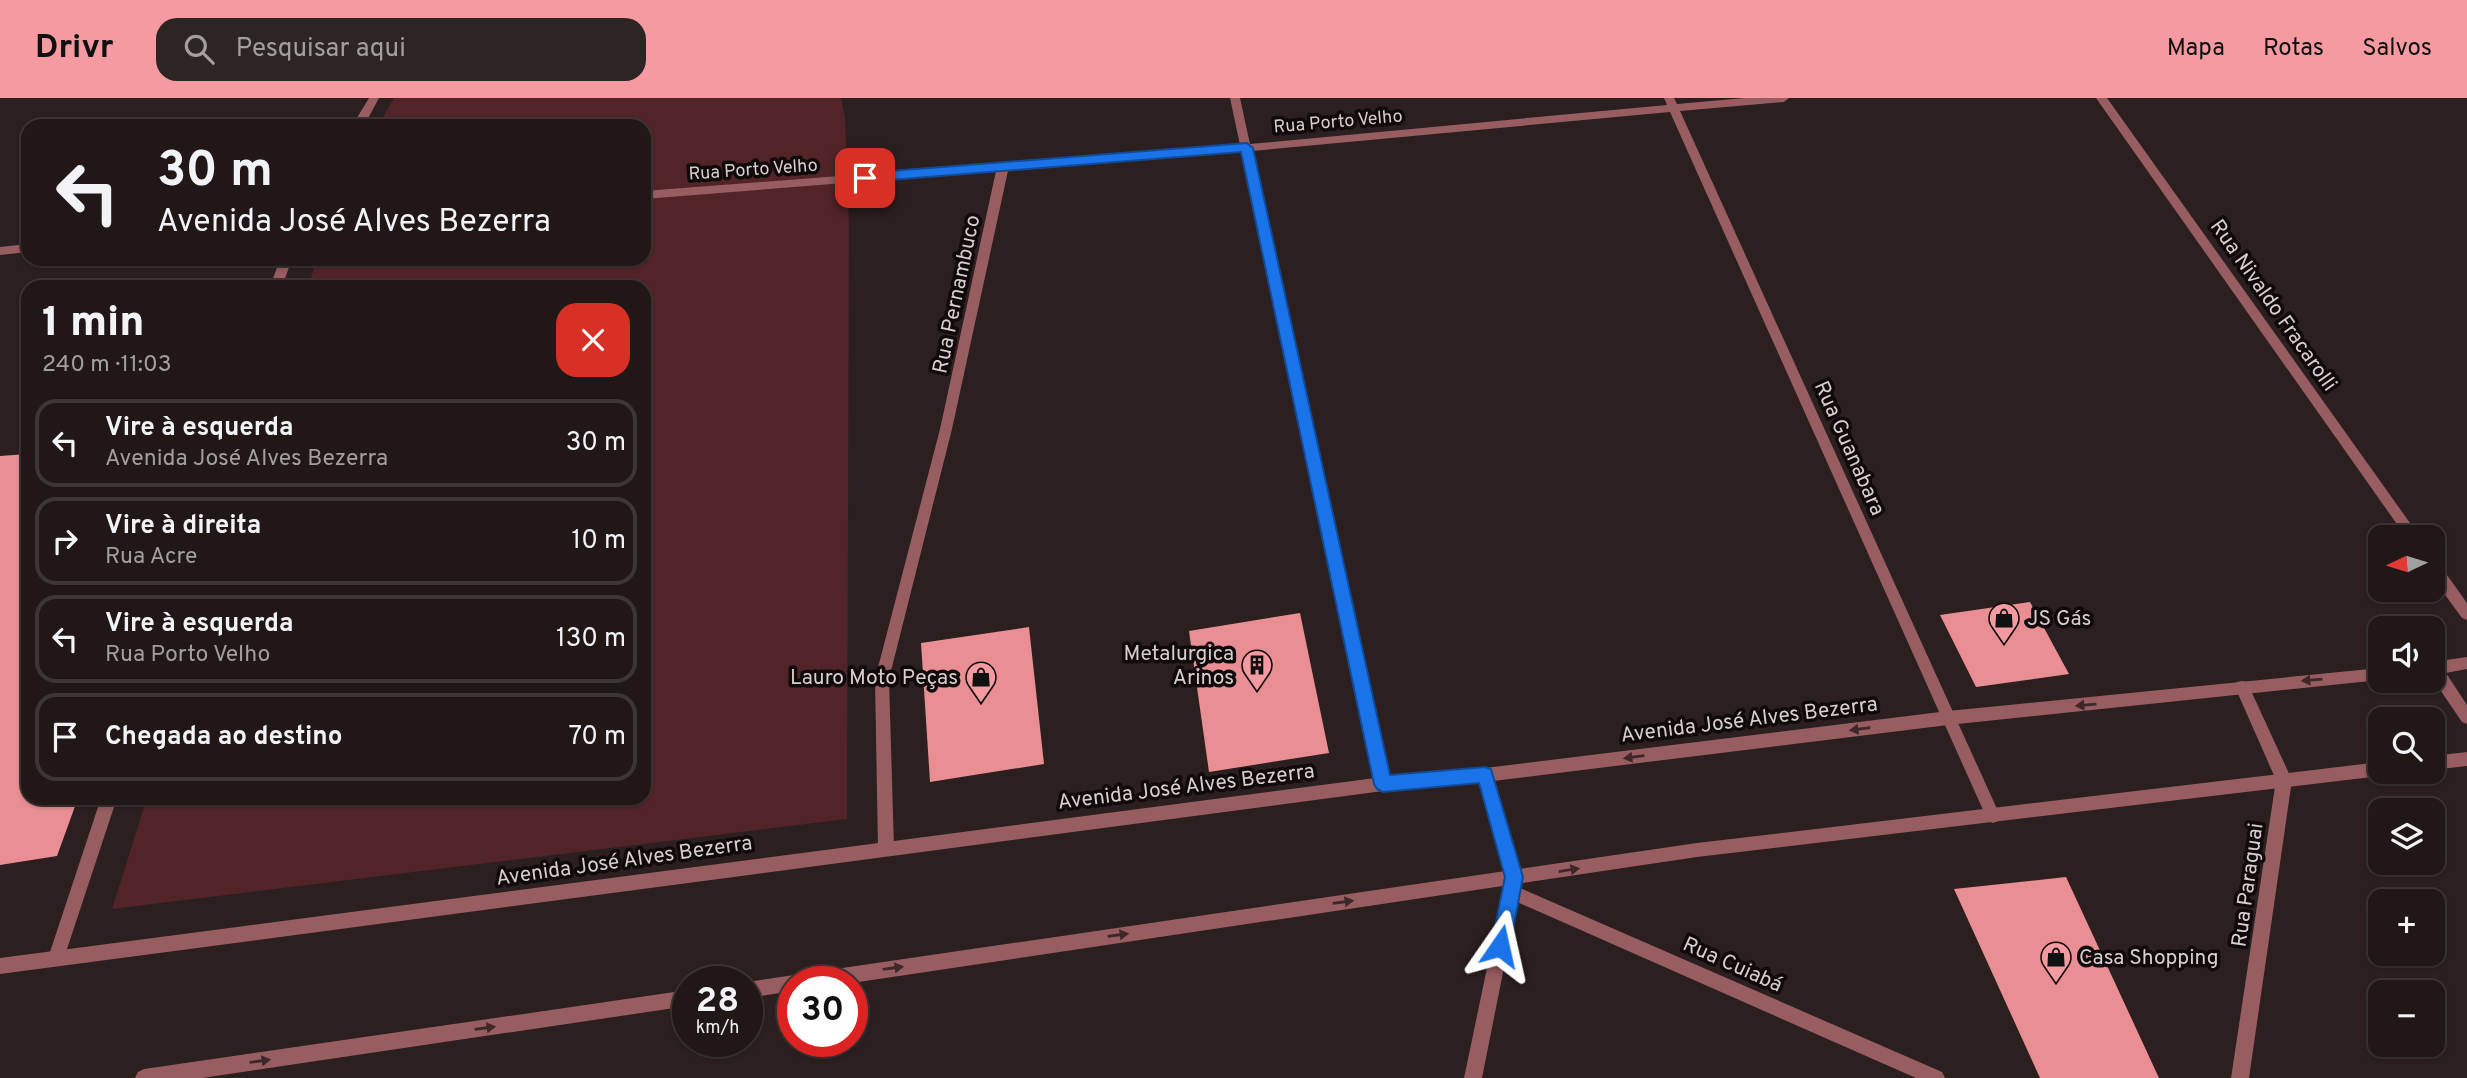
<!DOCTYPE html>
<html lang="pt">
<meta charset="utf-8">
<style>
body{margin:0;font-family:Overpass,sans-serif;background:#2d2424;color:#f1f3f6;height:100vh;display:flex;flex-direction:column;font-size:26px;white-space:nowrap}
*{box-sizing:border-box;margin:0}
p{font-size:23px;color:#a29fa1}
.icon{flex:none;width:38px;height:38px;fill:none;stroke:currentColor;stroke-width:2;stroke-linecap:round;stroke-linejoin:round}
.map{position:relative;flex:1;overflow:hidden}
.details{position:absolute;left:21px;top:182px;width:630px;height:525px;display:flex;flex-direction:column;background:#211717;border-radius:21px;box-shadow:0 2px 5px #0004,0 0 0 2px #3e3636}
.details>*{flex:none}
.top-card{position:absolute;left:21px;top:21px;width:630px;height:147px;border-radius:21px;box-shadow:0 2px 5px #0004,0 0 0 2px #3e3636;background:#211717;color:#f1f3f6;overflow:hidden}
.needle{width:46px;rotate:266deg}
.tools{position:absolute;left:2368px;top:427px;display:grid;gap:14px}
.tools a{display:grid;place-items:center;width:77px;height:77px;border-radius:14px;background:#211717;box-shadow:0 2px 5px #0004,0 0 0 2px #3e3636;font-size:35px}
.speed{position:absolute;left:672px;top:868px;display:flex;gap:14px;font-size:35px;font-weight:700;text-align:center}
.speed>*{display:grid;place-content:center;width:91px;height:91px;border-radius:50%;background:#211717;box-shadow:0 2px 5px #0004,0 0 0 2px #3e3636;line-height:1}
.speed small{font-size:18px;font-weight:400}
.speed .limit{border:10px solid #d22;background:#fff;color:#111}
.pin{position:absolute;display:grid;place-items:center;width:60px;height:60px;color:#fff;margin:-30px;border-radius:14px;box-shadow:0 4px 10px #0006}
.me{position:absolute;width:77px;margin:-38px;rotate:11deg;stroke-linejoin:round;filter:drop-shadow(0 0 5px #0008)}
.turn{display:flex;align-items:center;gap:24px;height:147px;padding:0 21px;font-size:32px}
.turn .icon{width:91px;height:91px;stroke-width:2.5}
.turn b{display:block;font-size:49px;line-height:60px}
.round{display:grid;place-items:center;flex:none;width:74px;height:74px;border-radius:21px;background:#2d2424}
.summary{display:flex;align-items:center;justify-content:space-between;height:119px;padding:0 21px}
h1{font-size:42px;font-weight:800;line-height:52px}
ul{padding:0;list-style:none}
li{display:flex;align-items:center;gap:21px;height:88px;margin:0 14px 10px;padding:0 7px;border:4px solid #3e3636;border-radius:21px}
li div{flex:1}
li b{display:block;font-size:26px}
li em{font-style:normal}
header{display:flex;align-items:center;gap:42px;box-sizing:border-box;height:98px;padding:0 35px;background:#f49aa0;color:#111}
header strong{font-size:33px}
nav{display:flex;gap:38px;margin-inline-start:auto;font-size:24px}
.search{width:490px;height:63px;background:#2d2424;display:flex;align-items:center;gap:18px;box-sizing:border-box;padding:0 24px;border-radius:21px;color:#a29fa1;font-size:26px}
.map>svg:first-child{display:block}
.green{fill:#522428}
.building{fill:#e98f94}
.lines{fill:none;stroke-linecap:round;stroke-linejoin:round}
.minor{fill:#975d61;fill-rule:evenodd}
.tertiary{fill:#975d61;fill-rule:evenodd}
.oneway{fill:#3f2729}
.route{fill:#1a73e8;stroke:#114b97;stroke-width:2}
.labels{text-anchor:middle;stroke-width:7;stroke-linejoin:round;paint-order:stroke}
.far-street-label{font-size:18px;fill:#d8cecf;stroke:#100a0b}
.street-label{font-size:21px;fill:#d8cecf;stroke:#100a0b}
.poi-label{font-size:21px;fill:#d8cecf;stroke:#100a0b;text-anchor:start}
</style>
<header>
<strong>Drivr</strong>
<div class="search"><svg class="icon" aria-label="search" viewBox="0 0 24 24"><circle cx="10" cy="10" r="6"/><path d="M15 15l6 6"/></svg>Pesquisar aqui</div>
<nav><a>Mapa</a><a>Rotas</a><a>Salvos</a></nav>
</header>
<div class="map">
<svg width="2467" height="980" viewBox="0 0 2467 980">
<rect width="100%" height="100%" fill="#2c1f1f"/>
<path class="green" d="M 394,0 L 841,0 L 845,20 L 849,127 L 847,721 L 112,811 L 147,700 L 644,700 L 644,189 L 308,189 L 317,161 L 644,161 L 644,28 L 378,28 Z"/>
<path class="building" d="M 28,356 L 28,700 L 78,700 L 57,758 L 0,767 L 0,358 Z
M 2030,504 L 2069,576 L 1976,589 L 1940,517 Z
M 1300,515 L 1329,655 L 1209,674 L 1189,533 Z
M 1029,529 L 1044,666 L 930,684 L 921,545 Z
M 2066,779 L 2159,980 L 2040,980 L 1954,791 Z"/>
<g class="lines">
<path class="minor" d="M 369,0 L 379,0 L 364,28 L 352,28 Z
M 1230,0 L 1240,0 L 1250,46 L 1667,7 L 1664,0 L 1674,0 L 1677,6 L 1745,0 L 1789,0 L 1784,4 L 1680,13 L 1998,713 L 2001,718 L 1998,723 L 1993,725 L 1988,723 L 1670,14 L 1252,53 L 1391,686 L 1388,691 L 1383,693 L 1378,691 L 1375,686 L 1241,54 L 1008,73 L 952,331 L 889,581 L 894,750 L 892,755 L 886,757 L 880,755 L 878,750 L 875,581 L 940,331 L 996,73 L 644,101 L 644,93 L 1240,47 Z
M 2096,0 L 2107,0 L 2420,439 L 2406,439 Z
M 28,146 L 28,154 L 0,157 L 0,149 Z
M 280,161 L 292,161 L 282,189 L 270,189 Z
M 2432,461 L 2437,463 L 2467,505 L 2467,522 L 2462,520 L 2432,479 Z
M 2242,583 L 2247,584 L 2292,682 L 2249,980 L 2231,980 L 2276,682 L 2235,589 L 2237,584 Z
M 1485,670 L 1490,672 L 1493,677 L 1522,779 L 1520,790 L 1942,974 L 1945,980 L 1916,980 L 1517,804 L 1482,980 L 1464,980 L 1506,779 L 1477,677 L 1480,672 Z
M 101,700 L 117,700 L 64,860 L 62,866 L 56,868 L 50,866 L 48,860 Z"/>
<path class="tertiary" d="M 2467,559 L 2467,571 L 2446,575 L 2467,607 L 2467,626 L 2462,624 L 2432,580 L 2432,564 Z
M 2380,570 L 2380,582 L 1948,627 L 1485,684 L 1383,693 L 0,876 L 0,860 L 1383,679 L 1485,670 L 1948,613 Z
M 2467,654 L 2467,668 L 2432,672 L 2432,658 Z
M 2380,664 L 2380,674 L 2386,674 L 2380,678 L 1697,759 L 852,885 L 793,884 L 793,893 L 747,900 L 747,884 L 1697,745 Z
M 688,892 L 688,908 L 202,980 L 135,980 L 138,974 L 144,971 Z"/>
</g>
<defs><path id="oneway-solid" d="M-6-.8H1V-3.2L6.5 0L1 3.2V.8H-6Z" transform="scale(1.75)"/></defs>
<g class="oneway">
<use href="#oneway-solid" transform="translate(2312 582) rotate(175)"/>
<use href="#oneway-solid" transform="translate(2086 607) rotate(175)"/>
<use href="#oneway-solid" transform="translate(1860 631) rotate(173)"/>
<use href="#oneway-solid" transform="translate(1634 659) rotate(173)"/>
<use href="#oneway-solid" transform="translate(1569 772) rotate(-9)"/>
<use href="#oneway-solid" transform="translate(1343 804) rotate(-8)"/>
<use href="#oneway-solid" transform="translate(1118 837) rotate(-8)"/>
<use href="#oneway-solid" transform="translate(893 870) rotate(-8)"/>
<use href="#oneway-solid" transform="translate(485 930) rotate(-8)"/>
<use href="#oneway-solid" transform="translate(260 963) rotate(-8)"/>
</g>
<path class="route" d="M 1247,45 L 1253,50 L 1390,677 L 1485,669 L 1491,671 L 1523,779 L 1510,848 L 1507,854 L 1500,857 L 1494,854 L 1491,848 L 1505,779 L 1479,685 L 1383,694 L 1377,691 L 1374,686 L 1241,54 L 865,84 L 858,80 L 865,75 Z"/>
<defs>
<g id="shop-pin" transform="scale(1.575)"><path d="M0 17L-7.5 6A9.5 9.5 0 1 1 7.5 6Z" fill="#f49aa0" stroke="#100a0b"/><path d="M-5-2.5h2.3a2.7 3.5 0 0 1 5.4 0H5L5.5 6h-11ZM-1.5-2.5h3a1.5 2.3 0 0 0-3 0Z" fill="#111"/></g>
<g id="building-pin" transform="scale(1.575)"><path d="M0 17L-7.5 6A9.5 9.5 0 1 1 7.5 6Z" fill="#f49aa0" stroke="#100a0b"/><path d="M-4-6H4V6H1V3H-1V6H-4ZM-2.5-4.3h1.7v1.8h-1.7ZM.8-4.3h1.7v1.8H.8ZM-2.5-1h1.7V.8h-1.7ZM.8-1h1.7V.8H.8Z" fill="#111"/></g>
</defs>
<g fill-rule="evenodd">
<use href="#shop-pin" x="2004" y="520"/>
<use href="#building-pin" x="1257" y="567"/>
<use href="#shop-pin" x="981" y="579"/>
<use href="#shop-pin" x="2056" y="859"/>
</g>
<g class="labels">
<g class="far-street-label">
<text transform="translate(1338 23) rotate(-5)" y="6">Rua Porto Velho</text>
<text transform="translate(753 71) rotate(-4)" y="6">Rua Porto Velho</text>
</g>
<g class="street-label">
<text transform="translate(956 196) rotate(-78)" y="7">Rua Pernambuco</text>
<text transform="translate(2274 207) rotate(55)" y="7">Rua Nivaldo Fracarolli</text>
<text transform="translate(1850 350) rotate(66)" y="7">Rua Guanabara</text>
<text transform="translate(1749 621) rotate(-7)" y="7">Avenida José Alves Bezerra</text>
<text transform="translate(1186 688) rotate(-7)" y="7">Avenida José Alves Bezerra</text>
<text transform="translate(624 762) rotate(-8)" y="7">Avenida José Alves Bezerra</text>
<text transform="translate(2247 787) rotate(-82)" y="7">Rua Paraguai</text>
<text transform="translate(1733 866) rotate(24)" y="7">Rua Cuiabá</text>
</g>
<g class="poi-label">
<text x="2027" y="527">JS Gás</text>
<text x="1234" y="562" text-anchor="end">Metalurgica<tspan x="1234" dy="24">Arinos</tspan></text>
<text x="958" y="586" text-anchor="end">Lauro Moto Peças</text>
<text x="2079" y="866">Casa Shopping</text>
</g>
</g>
</svg>
<div class="tools">
<a><svg class="needle" viewBox="-14 -14 28 28"><path d="M0-13l5 13h-10z" fill="#e53935"/><path d="M0 13l5-13h-10z" fill="#a29fa1"/></svg></a>
<a><svg class="icon" aria-label="sound" viewBox="0 0 24 24"><path d="M4 9h4l5-4v14l-5-4H4zM17 9q2 3 0 6"/></svg></a>
<a><svg class="icon" aria-label="search" viewBox="0 0 24 24"><circle cx="10" cy="10" r="6"/><path d="M15 15l6 6"/></svg></a>
<a><svg class="icon" aria-label="layers" viewBox="0 0 24 24"><path d="M12 4l9 5-9 5-9-5zM3 14l9 5 9-5"/></svg></a>
<a>+</a>
<a>−</a>
</div>
<div class="speed"><div>28<small>km/h</small></div><div class="limit">30</div></div>
<div class="pin" style="left:865px;top:80px;background:#d93025"><svg class="icon" aria-label="arrive" viewBox="0 0 24 24"><path d="M6 21V4h12l-3 4 3 4H6"/></svg></div>
<svg class="me" style="left:1500px;top:848px" viewBox="-20 -20 40 40"><path d="M0-17L14 15 0 8-14 15z" fill="#1a73e8" stroke="#fff" stroke-width="4"/></svg>
<div class="top-card">
<div class="turn"><svg class="icon" aria-label="left" viewBox="0 0 24 24"><path d="M17 20v-9H6M10 6l-5 5 5 5"/></svg><div><b>30 m</b>Avenida José Alves Bezerra</div></div>
</div>
<section class="details">
<div class="summary"><div><h1>1 min</h1><p>240 m · 11:03</p></div><a class="round" style="background:#d93025;color:#fff"><svg class="icon" aria-label="close" viewBox="0 0 24 24"><path d="M6 6l12 12M18 6L6 18"/></svg></a></div>
<ul>
<li><svg class="icon" aria-label="left" viewBox="0 0 24 24"><path d="M17 20v-9H6M10 6l-5 5 5 5"/></svg><div><b>Vire à esquerda</b><p>Avenida José Alves Bezerra</p></div><em>30 m</em></li>
<li><svg class="icon" aria-label="right" viewBox="0 0 24 24"><path d="M7 20v-9h11M14 6l5 5-5 5"/></svg><div><b>Vire à direita</b><p>Rua Acre</p></div><em>10 m</em></li>
<li><svg class="icon" aria-label="left" viewBox="0 0 24 24"><path d="M17 20v-9H6M10 6l-5 5 5 5"/></svg><div><b>Vire à esquerda</b><p>Rua Porto Velho</p></div><em>130 m</em></li>
<li><svg class="icon" aria-label="arrive" viewBox="0 0 24 24"><path d="M6 21V4h12l-3 4 3 4H6"/></svg><div><b>Chegada ao destino</b></div><em>70 m</em></li>
</ul>
</section>
</div>
